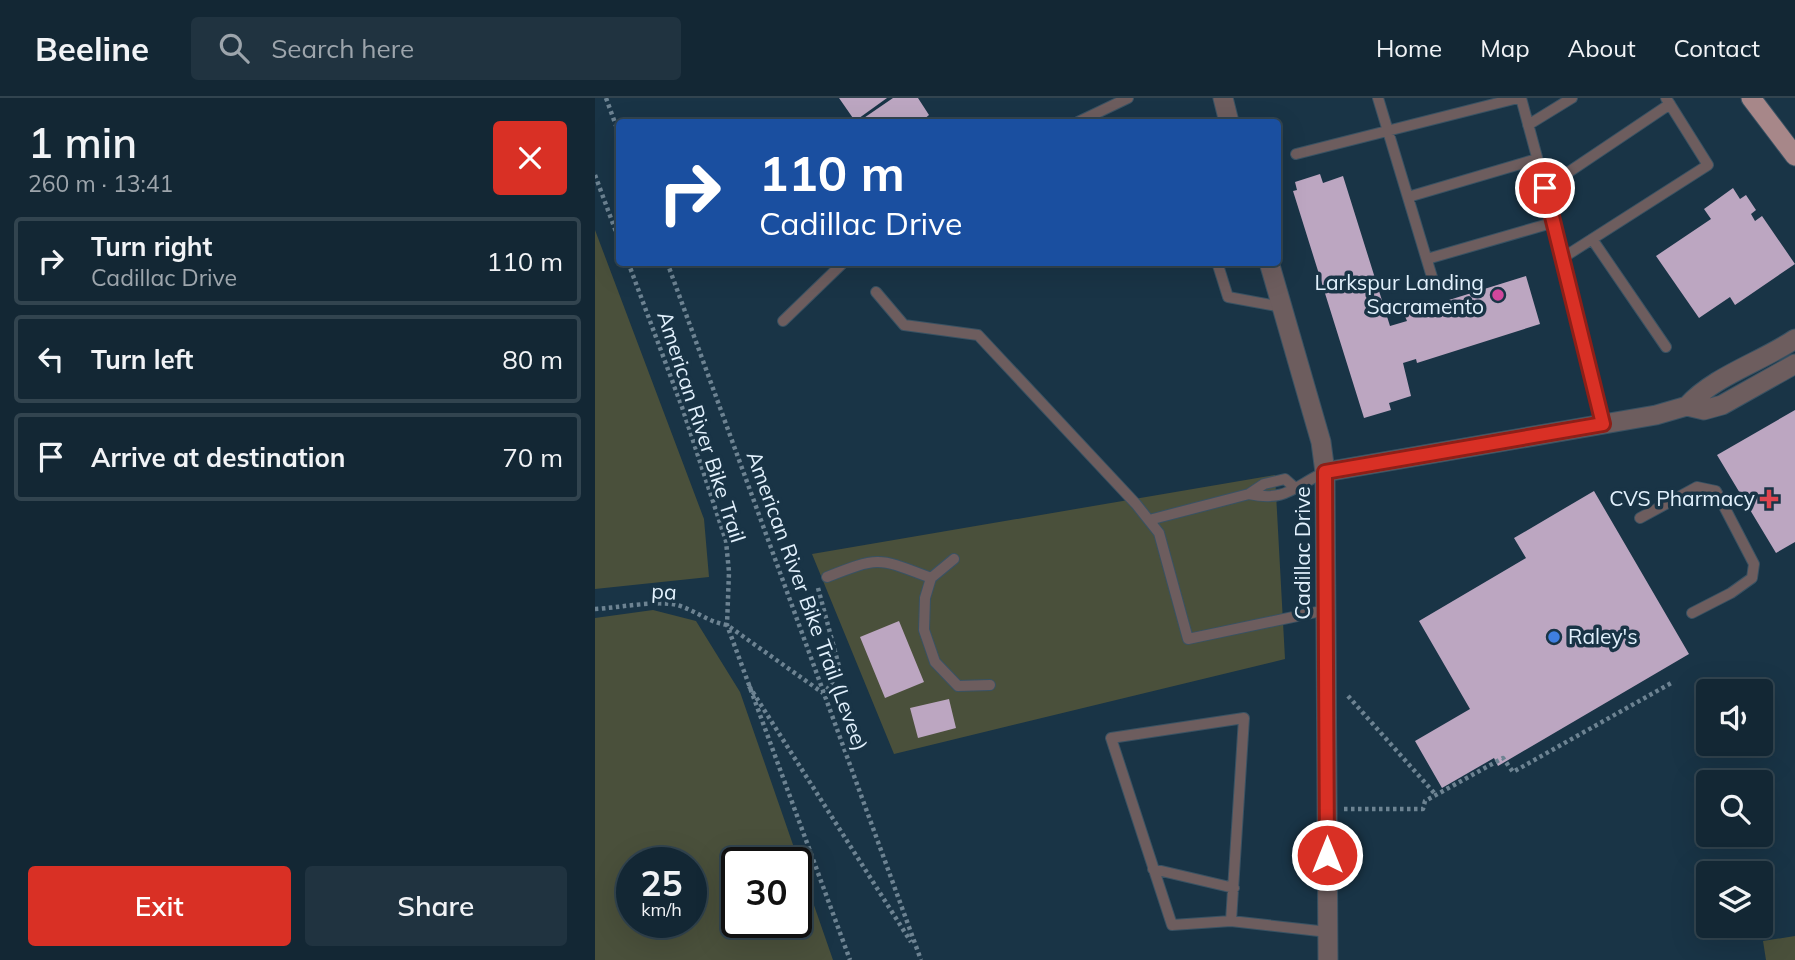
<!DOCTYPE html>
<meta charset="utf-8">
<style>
body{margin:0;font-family:Mulish,sans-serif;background:#203340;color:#f1f3f6;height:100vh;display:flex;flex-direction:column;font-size:26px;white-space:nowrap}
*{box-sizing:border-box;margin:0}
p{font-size:23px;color:#9da5ac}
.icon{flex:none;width:38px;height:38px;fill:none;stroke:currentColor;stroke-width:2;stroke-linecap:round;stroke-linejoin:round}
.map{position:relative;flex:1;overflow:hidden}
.details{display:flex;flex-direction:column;background:#132734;width:595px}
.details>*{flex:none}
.banner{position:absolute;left:21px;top:21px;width:665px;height:147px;border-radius:7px;box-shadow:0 7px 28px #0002,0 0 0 2px #32444f;background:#1a4fa0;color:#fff;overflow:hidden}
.controls{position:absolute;left:1101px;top:581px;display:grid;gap:14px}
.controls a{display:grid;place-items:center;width:77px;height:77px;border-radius:7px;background:#132734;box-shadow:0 7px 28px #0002,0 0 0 2px #32444f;font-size:35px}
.speed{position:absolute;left:21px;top:749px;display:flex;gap:14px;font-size:35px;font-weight:700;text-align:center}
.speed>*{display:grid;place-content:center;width:91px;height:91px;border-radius:50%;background:#132734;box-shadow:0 7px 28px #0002,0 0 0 2px #32444f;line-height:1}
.speed small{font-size:18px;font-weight:400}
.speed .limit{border:4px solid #111;border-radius:10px;background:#fff;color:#111}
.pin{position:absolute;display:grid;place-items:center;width:60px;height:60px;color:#fff;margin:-30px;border:4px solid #fff;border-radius:50%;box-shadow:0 2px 7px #0007}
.me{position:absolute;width:77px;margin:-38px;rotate:0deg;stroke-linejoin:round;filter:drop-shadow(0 0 5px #0008)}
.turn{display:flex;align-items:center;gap:24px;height:147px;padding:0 28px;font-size:32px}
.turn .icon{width:91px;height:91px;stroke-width:2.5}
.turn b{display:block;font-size:49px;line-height:60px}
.round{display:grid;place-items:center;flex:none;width:74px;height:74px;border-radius:7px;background:#203340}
.overview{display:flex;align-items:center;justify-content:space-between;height:119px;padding:0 28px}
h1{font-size:42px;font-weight:600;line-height:52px}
.primary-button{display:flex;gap:14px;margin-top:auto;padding:14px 28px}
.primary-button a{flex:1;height:80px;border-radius:7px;background:#d93025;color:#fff;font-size:28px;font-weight:600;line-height:80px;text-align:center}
.primary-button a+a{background:#203340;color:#f1f3f6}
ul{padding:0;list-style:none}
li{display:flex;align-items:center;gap:21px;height:88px;margin:0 14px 10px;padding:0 14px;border:4px solid #32444f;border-radius:7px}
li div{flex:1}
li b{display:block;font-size:26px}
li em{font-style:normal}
header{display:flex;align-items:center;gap:42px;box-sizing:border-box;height:98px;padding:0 35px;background:#132734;border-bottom:2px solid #32444f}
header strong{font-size:33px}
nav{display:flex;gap:38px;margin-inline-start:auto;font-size:24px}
.search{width:490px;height:63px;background:#203340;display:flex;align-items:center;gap:18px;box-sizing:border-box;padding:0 24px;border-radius:7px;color:#9da5ac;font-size:26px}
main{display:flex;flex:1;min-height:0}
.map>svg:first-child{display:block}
.green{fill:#4a503b;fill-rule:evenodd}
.building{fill:#bca6c1}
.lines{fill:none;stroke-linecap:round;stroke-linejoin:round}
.service-casing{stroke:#395263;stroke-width:12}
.minor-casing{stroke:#395263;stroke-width:21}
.primary-casing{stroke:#395263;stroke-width:21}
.path{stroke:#6d8392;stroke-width:4.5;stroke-dasharray:3.5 3.5;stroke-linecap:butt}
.service{stroke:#6d5d5e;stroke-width:10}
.minor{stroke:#6d5d5e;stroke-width:19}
.primary{stroke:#a78789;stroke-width:19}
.route-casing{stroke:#8d1f18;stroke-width:18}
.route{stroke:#d93025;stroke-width:12}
.hotel-dot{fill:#d1479c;stroke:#193446;stroke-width:2.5}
.health-dot{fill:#e0444e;stroke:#193446;stroke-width:2.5}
.shop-dot{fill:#3f7fe0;stroke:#193446;stroke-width:2.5}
.labels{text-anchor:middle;stroke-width:7;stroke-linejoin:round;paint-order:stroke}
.poi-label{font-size:21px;fill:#e2f1fd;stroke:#193446;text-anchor:end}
.street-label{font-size:21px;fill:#e2f1fd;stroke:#193446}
</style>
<header>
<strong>Beeline</strong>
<div class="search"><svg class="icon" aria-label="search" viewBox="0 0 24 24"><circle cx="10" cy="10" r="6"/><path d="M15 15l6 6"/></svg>Search here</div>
<nav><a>Home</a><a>Map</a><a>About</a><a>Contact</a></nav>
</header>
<main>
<section class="details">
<div class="overview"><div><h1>1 min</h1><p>260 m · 13:41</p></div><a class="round" style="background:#d93025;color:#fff"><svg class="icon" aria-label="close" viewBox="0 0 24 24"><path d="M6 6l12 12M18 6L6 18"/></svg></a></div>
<ul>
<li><svg class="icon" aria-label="right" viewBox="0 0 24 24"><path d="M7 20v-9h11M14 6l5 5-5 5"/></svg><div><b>Turn right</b><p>Cadillac Drive</p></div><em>110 m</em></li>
<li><svg class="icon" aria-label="left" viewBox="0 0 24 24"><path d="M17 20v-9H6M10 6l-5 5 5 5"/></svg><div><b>Turn left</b></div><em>80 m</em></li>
<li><svg class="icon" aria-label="arrive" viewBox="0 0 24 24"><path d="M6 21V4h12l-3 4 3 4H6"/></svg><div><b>Arrive at destination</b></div><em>70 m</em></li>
</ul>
<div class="primary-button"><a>Exit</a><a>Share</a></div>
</section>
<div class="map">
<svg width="1200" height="862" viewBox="0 0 1200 862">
<rect width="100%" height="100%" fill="#193446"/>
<path class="green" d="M 0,132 L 109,421 L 114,479 L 0,491 Z
M 680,377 L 690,561 L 299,656 L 217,456 Z
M 58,512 L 101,523 L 145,594 L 238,862 L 0,862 L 0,520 ZM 37,765 L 96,765 L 96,824 L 37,824 ZM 142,765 L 201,765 L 201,824 L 142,824 Z
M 1200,838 L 1200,862 L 1171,862 L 1168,843 Z"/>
<path class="building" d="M 244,0 L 292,0 L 260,23 Z
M 298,0 L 323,0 L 334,17 L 328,22 L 330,24 L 263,24 Z
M 725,76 L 728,85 L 748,78 L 795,228 L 812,223 L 809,216 L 931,178 L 945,226 L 822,265 L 821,261 L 808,265 L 816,298 L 794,305 L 796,312 L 769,320 L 698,93 L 702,92 L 700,84 Z
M 1138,90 L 1145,101 L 1151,97 L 1161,112 L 1156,116 L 1160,123 L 1167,118 L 1200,166 L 1140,207 L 1135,199 L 1104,220 L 1061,158 L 1116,121 L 1109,111 Z
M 1200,312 L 1200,444 L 1181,455 L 1122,357 Z
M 999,393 L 1094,556 L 903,668 L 899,660 L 847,690 L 820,643 L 875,611 L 824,523 L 931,460 L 919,440 Z
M 304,523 L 329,584 L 290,600 L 265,539 Z
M 354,601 L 361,630 L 323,640 L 315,610 Z"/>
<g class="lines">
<g class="service-casing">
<path id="service" d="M 783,0 L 837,179
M 926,0 L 969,159 L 1008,326
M 483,24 L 533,0
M 933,27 L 977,0
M 701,56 L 923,0
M 950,90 L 1075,6
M 813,99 L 942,61
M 997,141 L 1071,249
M 969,159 L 1113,67 L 1071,0
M 832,161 L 960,124
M 622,164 L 633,199 L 687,209
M 281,194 L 309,227 L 383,237 L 541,406 L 564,435 L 593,541 L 731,512
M 188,223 L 249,164
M 654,396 C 691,404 698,389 730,374
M 1045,420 L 1102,389 L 1121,393 L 1159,466 L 1157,480 L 1136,495 L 1097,515
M 554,422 L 654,396 L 669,386 L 690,381 L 699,389
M 359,461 L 336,480 L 330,500 L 329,532 L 340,564 L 363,588 L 395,587
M 232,479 C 285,458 284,460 336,480
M 558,771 L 639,790
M 636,823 L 649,620 L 516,640 L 577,827 L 636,823 L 733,834"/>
</g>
<g class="minor-casing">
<path id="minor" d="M 628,0 L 634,24
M 674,164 L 726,344 L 730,374
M 1092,308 C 1119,278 1166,264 1200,241
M 733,862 L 730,374 L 1061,317 L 1092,308 L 1109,312 L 1127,307 L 1200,266"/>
</g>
<g class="primary-casing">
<path id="primary" d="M 1156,0 L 1200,58"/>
</g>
<path class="path" d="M 11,0 L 24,36
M 0,77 L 24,142
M 33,164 L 87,309 L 131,443 L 134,474 L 132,527 L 255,862
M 72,164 L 326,862
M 223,490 L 245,572 L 230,595
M 0,511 C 22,510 61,502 82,507 C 100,512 113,524 132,527 L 228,595
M 154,588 L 316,844
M 753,598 L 841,697
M 749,711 L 828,711 L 830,703 L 908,660 L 918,674 L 1078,584"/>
<use href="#service" class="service"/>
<use href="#minor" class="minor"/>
<use href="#primary" class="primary"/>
</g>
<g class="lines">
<g class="route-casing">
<path id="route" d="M 732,757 L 730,374 L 1008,326 L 950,90"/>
</g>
<use href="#route" class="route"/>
</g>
<circle class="hotel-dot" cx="903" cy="197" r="7"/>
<path class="health-dot" d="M1170.5 390.5h7v7h7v7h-7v7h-7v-7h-7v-7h7z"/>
<circle class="shop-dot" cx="959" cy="539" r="7"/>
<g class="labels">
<g class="poi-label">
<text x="889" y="192">Larkspur Landing<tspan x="889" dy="24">Sacramento</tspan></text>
<text x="1160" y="408">CVS Pharmacy</text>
<text x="973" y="546" text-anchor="start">Raley's</text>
</g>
<g class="street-label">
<text transform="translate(106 329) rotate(72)" y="7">American River Bike Trail</text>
<text transform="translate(708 455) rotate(-90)" y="7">Cadillac Drive</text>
<text transform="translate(69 494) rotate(3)" y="7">pa</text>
<text transform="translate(212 503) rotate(70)" y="7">American River Bike Trail (Levee)</text>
</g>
</g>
</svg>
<div class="controls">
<a><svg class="icon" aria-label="sound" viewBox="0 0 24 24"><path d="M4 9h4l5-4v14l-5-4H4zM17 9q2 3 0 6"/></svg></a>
<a><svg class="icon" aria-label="search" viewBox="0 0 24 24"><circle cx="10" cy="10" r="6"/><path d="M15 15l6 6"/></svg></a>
<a><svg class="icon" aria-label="layers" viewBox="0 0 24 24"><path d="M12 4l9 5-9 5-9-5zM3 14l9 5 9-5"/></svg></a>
</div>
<div class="speed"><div>25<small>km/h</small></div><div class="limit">30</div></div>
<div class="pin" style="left:950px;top:90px;background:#d93025"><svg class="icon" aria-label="arrive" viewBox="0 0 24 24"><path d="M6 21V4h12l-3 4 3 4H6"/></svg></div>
<svg class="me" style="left:732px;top:757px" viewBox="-20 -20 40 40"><circle r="17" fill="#d93025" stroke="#fff" stroke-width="3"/><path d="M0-11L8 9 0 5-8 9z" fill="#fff"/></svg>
<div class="banner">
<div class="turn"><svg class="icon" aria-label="right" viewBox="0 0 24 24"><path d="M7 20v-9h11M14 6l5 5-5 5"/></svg><div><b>110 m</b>Cadillac Drive</div></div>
</div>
</div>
</main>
